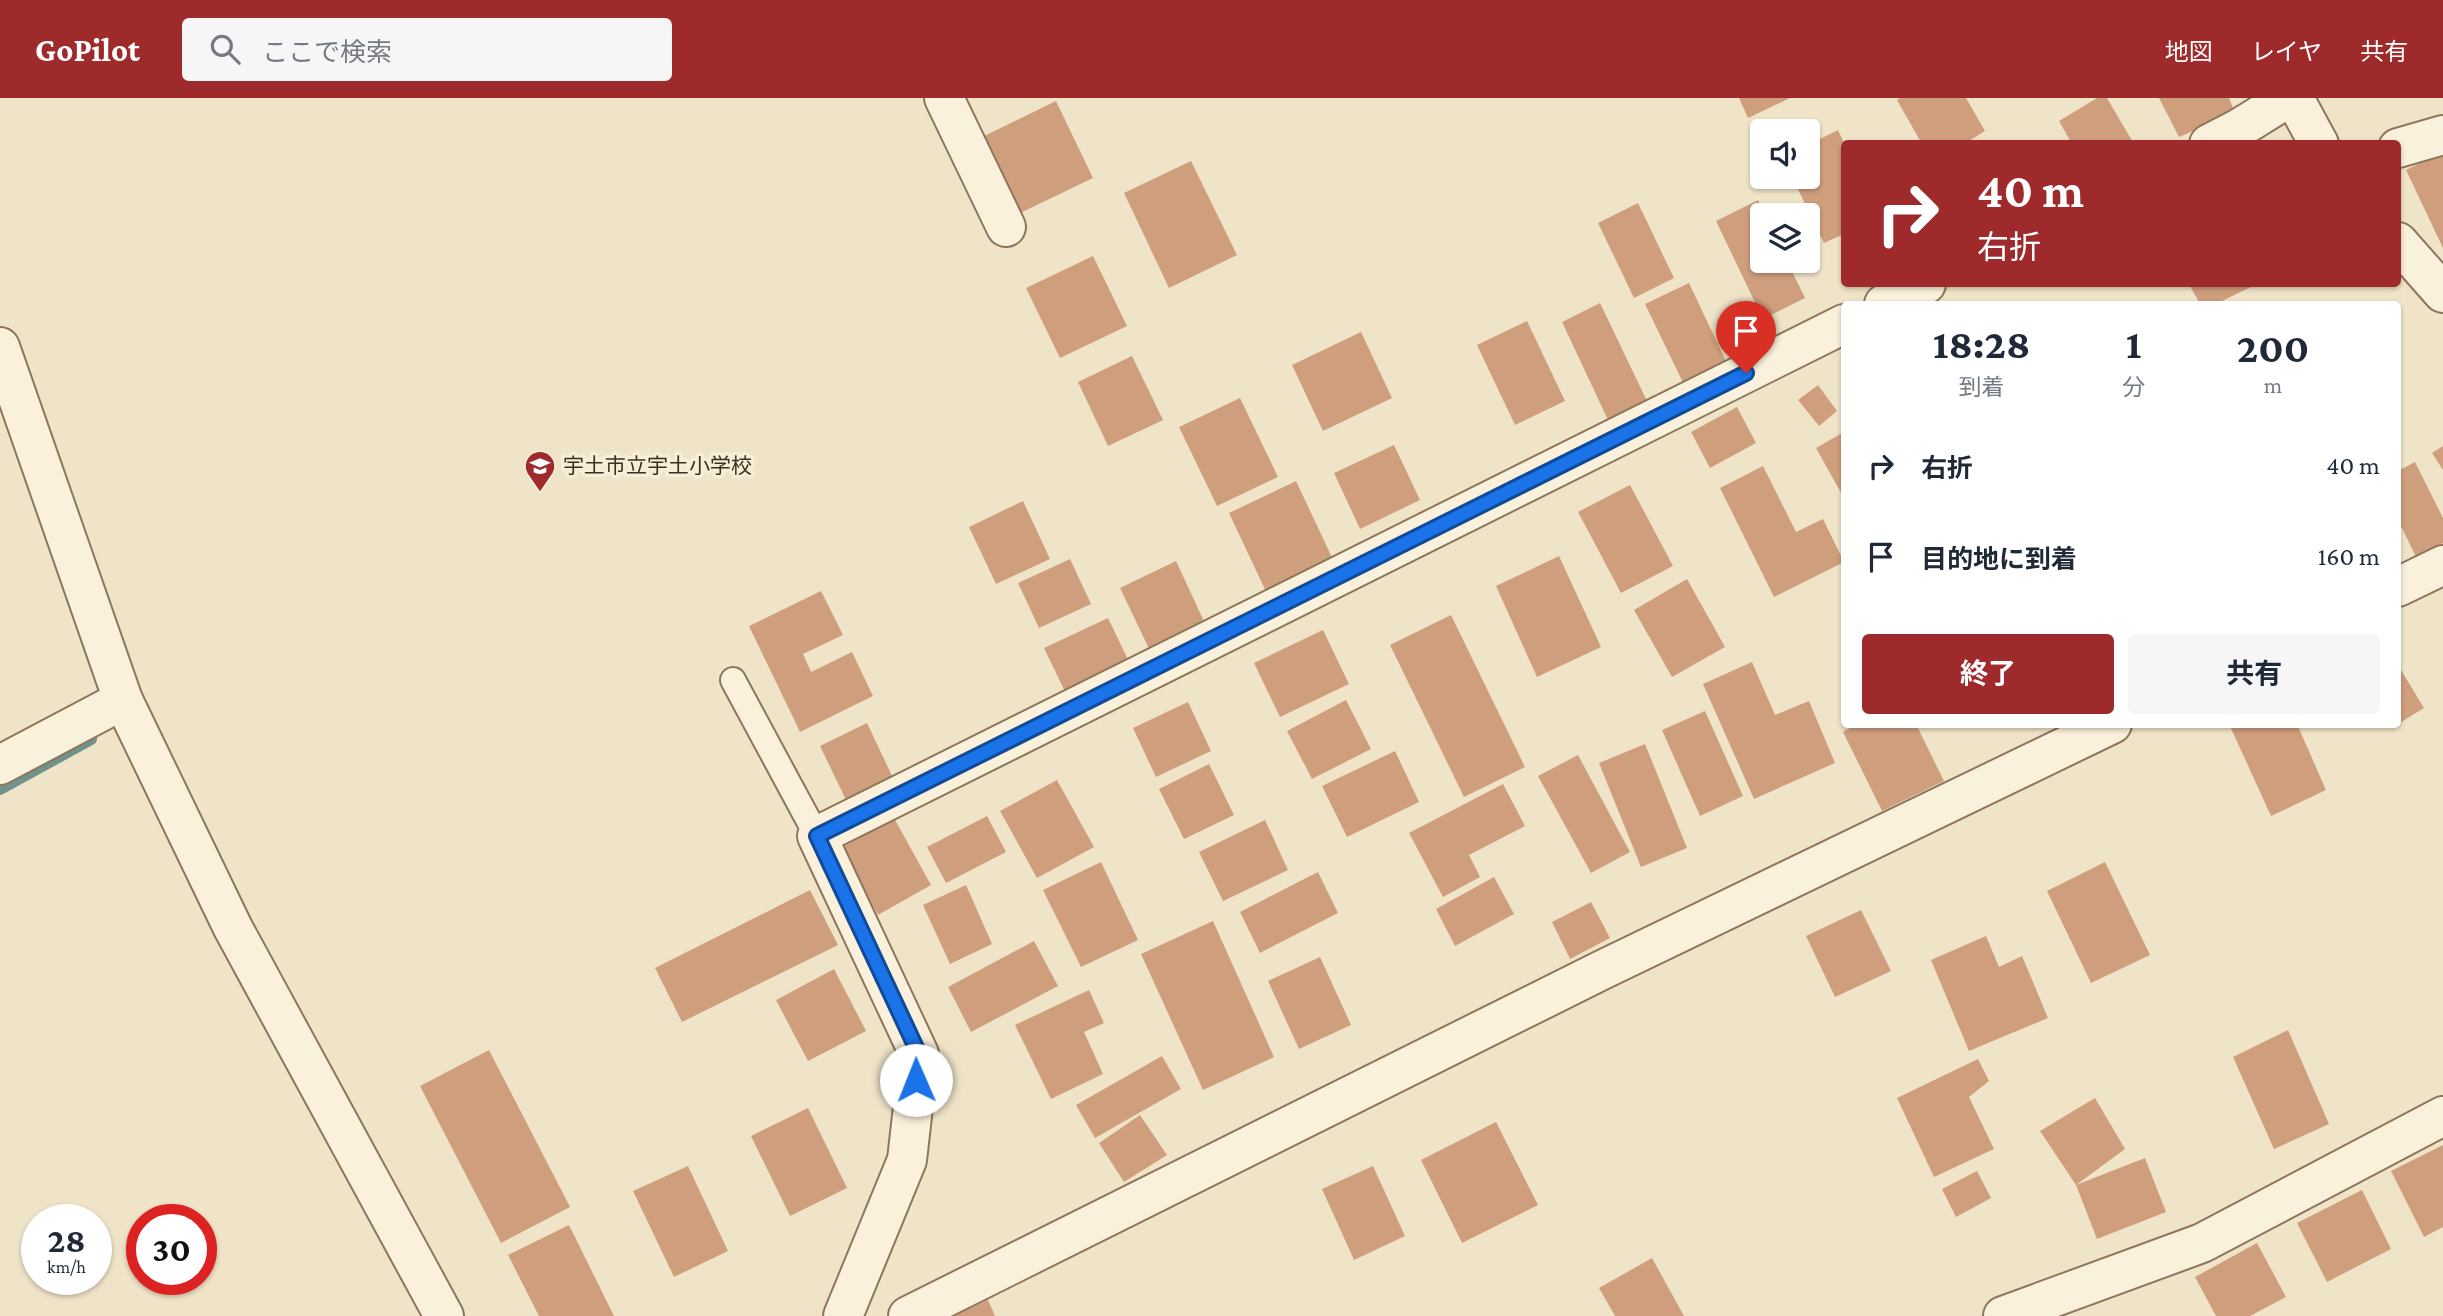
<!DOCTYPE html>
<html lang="ja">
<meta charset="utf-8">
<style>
body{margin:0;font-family:"Crimson Pro","Noto Sans JP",serif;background:#f6f6f7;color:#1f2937;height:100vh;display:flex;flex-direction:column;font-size:26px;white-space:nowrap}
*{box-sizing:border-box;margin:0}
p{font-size:23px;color:#747a83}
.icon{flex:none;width:38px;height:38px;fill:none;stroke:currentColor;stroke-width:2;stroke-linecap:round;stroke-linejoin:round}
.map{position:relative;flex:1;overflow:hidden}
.drawer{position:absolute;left:1841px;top:203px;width:560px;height:427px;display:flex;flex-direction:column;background:#fff;border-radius:7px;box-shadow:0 2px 5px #0004}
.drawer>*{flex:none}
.hud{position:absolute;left:1841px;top:42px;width:560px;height:147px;border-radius:7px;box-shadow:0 2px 5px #0004;background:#9e2a2b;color:#fff;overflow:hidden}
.controls{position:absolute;left:1750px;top:21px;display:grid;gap:14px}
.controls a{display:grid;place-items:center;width:70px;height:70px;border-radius:7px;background:#fff;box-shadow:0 2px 5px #0004;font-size:35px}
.speed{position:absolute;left:21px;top:1106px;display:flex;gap:14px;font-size:35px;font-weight:700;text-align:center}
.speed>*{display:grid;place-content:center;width:91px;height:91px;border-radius:50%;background:#fff;box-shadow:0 2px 5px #0004;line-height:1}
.speed small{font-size:18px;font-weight:400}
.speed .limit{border:10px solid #d22;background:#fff;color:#111}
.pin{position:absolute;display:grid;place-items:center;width:60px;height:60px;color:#fff;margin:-72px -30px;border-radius:50% 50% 50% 0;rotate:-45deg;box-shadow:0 0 7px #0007}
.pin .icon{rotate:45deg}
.me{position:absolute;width:77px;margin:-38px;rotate:359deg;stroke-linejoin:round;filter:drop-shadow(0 0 5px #0008)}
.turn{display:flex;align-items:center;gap:24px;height:147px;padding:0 21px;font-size:32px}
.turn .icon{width:91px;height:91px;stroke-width:2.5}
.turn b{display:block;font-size:49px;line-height:60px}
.eta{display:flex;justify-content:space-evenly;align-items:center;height:119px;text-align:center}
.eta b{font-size:42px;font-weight:700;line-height:49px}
.primary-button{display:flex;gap:14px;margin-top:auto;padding:14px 21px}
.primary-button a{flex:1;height:80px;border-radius:7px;background:#9e2a2b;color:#fff;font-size:28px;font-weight:700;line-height:80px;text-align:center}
.primary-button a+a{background:#f6f6f7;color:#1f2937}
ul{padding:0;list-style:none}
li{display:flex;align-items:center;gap:21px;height:91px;padding:0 21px}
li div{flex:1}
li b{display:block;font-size:26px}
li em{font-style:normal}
header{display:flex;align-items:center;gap:42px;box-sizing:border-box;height:98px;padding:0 35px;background:#9e2a2b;color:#fff}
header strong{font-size:33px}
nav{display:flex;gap:38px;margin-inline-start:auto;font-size:24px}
.search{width:490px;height:63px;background:#f6f6f7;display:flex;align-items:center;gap:18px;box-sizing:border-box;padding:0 24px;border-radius:7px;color:#747a83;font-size:26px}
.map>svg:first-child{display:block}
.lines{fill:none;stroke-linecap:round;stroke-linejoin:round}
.stream{stroke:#6f938a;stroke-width:12}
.building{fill:#cf9f7d}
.service-casing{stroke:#8d765c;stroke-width:28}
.minor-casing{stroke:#8d765c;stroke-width:42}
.tertiary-casing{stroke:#8d765c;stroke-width:42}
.service{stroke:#faf1dc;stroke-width:24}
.minor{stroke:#faf1dc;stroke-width:38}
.tertiary{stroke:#faf1dc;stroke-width:38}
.route-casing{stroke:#114b97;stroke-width:18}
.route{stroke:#1a73e8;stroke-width:12}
.labels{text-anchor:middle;stroke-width:7;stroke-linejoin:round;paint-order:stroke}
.poi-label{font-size:21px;fill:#3d2e20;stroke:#f7eed8;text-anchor:start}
</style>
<header>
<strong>GoPilot</strong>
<div class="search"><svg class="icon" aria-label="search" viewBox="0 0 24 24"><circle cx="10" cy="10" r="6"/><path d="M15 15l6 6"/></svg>ここで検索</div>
<nav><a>地図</a><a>レイヤ</a><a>共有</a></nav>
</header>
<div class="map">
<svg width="2443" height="1218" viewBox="0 0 2443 1218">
<rect width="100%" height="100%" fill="#f0e4c8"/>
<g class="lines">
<path class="stream" d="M 0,691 L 91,641"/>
</g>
<path class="building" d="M 1739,0 L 1790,0 L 1748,20 Z
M 1900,0 L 1966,0 L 1985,33 L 1964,46 L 1922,46 L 1897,2 Z
M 2097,0 L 2107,0 L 2134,46 L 2072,46 L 2059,23 Z
M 2159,0 L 2229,0 L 2235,15 L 2179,39 Z
M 1056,3 L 1093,80 L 1014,118 L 978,41 Z
M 1838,32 L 1844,45 L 1844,136 L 1824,145 L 1792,79 L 1808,79 L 1808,47 Z
M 2443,54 L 2443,150 L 2406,72 Z
M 1191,63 L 1237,157 L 1169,190 L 1124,95 Z
M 1758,102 L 1765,117 L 1762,117 L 1762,163 L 1787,163 L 1805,200 L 1763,221 L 1716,123 Z
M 1638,105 L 1674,180 L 1634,200 L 1598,125 Z
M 1093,158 L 1127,228 L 1060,260 L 1026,190 Z
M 1689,185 L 1732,276 L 1689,297 L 1645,206 Z
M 2189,186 L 2257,186 L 2216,206 L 2200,206 Z
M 1600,205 L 1648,305 L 1609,324 L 1562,224 Z
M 1527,223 L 1565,303 L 1515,327 L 1477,247 Z
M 1361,234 L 1392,300 L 1323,333 L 1292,267 Z
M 1132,258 L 1163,322 L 1108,348 L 1078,284 Z
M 1818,287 L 1837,313 L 1819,328 L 1798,302 Z
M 1240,300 L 1278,379 L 1217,408 L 1179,329 Z
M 1737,309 L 1756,345 L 1710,370 L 1691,334 Z
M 1844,334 L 1844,400 L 1816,350 Z
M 1394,347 L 1420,402 L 1360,431 L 1334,375 Z
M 2443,348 L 2443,372 L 2432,355 Z
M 2415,364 L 2443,420 L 2443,445 L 2416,459 L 2398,422 L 2398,373 Z
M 1763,368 L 1796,434 L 1823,421 L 1844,464 L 1774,499 L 1720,390 Z
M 1296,383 L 1337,470 L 1270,502 L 1229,415 Z
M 1630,387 L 1673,468 L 1621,495 L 1578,414 Z
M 1023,403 L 1050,461 L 996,486 L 969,429 Z
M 1559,458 L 1601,549 L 1537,579 L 1496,488 Z
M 1070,461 L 1091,506 L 1039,530 L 1018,485 Z
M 1176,463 L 1209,534 L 1154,561 L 1120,490 Z
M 1687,481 L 1725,549 L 1672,579 L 1634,512 Z
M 821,493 L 843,537 L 803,556 L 811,574 L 852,554 L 873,598 L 800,634 L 749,528 Z
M 1451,517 L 1525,669 L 1464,699 L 1390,547 Z
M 1108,520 L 1136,578 L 1072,608 L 1044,550 Z
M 1323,532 L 1349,586 L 1280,619 L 1254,565 Z
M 1752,564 L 1775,617 L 1809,603 L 1835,665 L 1754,701 L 1703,586 Z
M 2398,567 L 2424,610 L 2398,626 Z
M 1346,602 L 1371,651 L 1312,681 L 1287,633 Z
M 1188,604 L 1211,653 L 1156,679 L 1133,630 Z
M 1705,613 L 1743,698 L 1700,718 L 1662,632 Z
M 867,625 L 894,682 L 847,704 L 820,648 Z
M 1857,626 L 1916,626 L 1944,683 L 1882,713 L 1843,634 Z
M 2229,626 L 2297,626 L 2326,692 L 2271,718 Z
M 1645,646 L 1687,750 L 1641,769 L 1599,665 Z
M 1395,653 L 1419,704 L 1347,739 L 1322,688 Z
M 1578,657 L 1630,754 L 1591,775 L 1538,678 Z
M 1209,666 L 1234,717 L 1184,741 L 1159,691 Z
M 1057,682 L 1094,749 L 1037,780 L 1000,713 Z
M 1503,686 L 1525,728 L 1469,757 L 1480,779 L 1443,799 L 1409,735 Z
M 987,718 L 1006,754 L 946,785 L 927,749 Z
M 894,720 L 931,787 L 878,817 L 841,750 Z
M 1265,722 L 1288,772 L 1223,803 L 1199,754 Z
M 1101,764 L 1138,842 L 1081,869 L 1043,792 Z
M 2105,764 L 2150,857 L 2091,885 L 2047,793 Z
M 1318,774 L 1338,815 L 1260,855 L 1240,814 Z
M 1494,779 L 1514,816 L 1455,848 L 1436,811 Z
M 966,787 L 992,846 L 950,866 L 923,807 Z
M 810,792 L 838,847 L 682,924 L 655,870 Z
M 1591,804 L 1610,840 L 1570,861 L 1552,824 Z
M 1861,812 L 1891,873 L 1835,899 L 1806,838 Z
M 1213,823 L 1274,959 L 1203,992 L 1141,856 Z
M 1986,838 L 1999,869 L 2022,858 L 2048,920 L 1969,953 L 1931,862 Z
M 1034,843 L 1058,888 L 971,934 L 948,889 Z
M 1320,859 L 1351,927 L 1299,951 L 1268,883 Z
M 834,871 L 866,933 L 808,963 L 776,902 Z
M 1089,892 L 1104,925 L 1084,934 L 1103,976 L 1051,1001 L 1015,927 Z
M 2288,932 L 2329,1026 L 2274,1051 L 2233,959 Z
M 489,952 L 570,1109 L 501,1145 L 420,988 Z
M 1162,958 L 1181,991 L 1095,1040 L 1076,1007 Z
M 1978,961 L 1989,983 L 1969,999 L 1994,1051 L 1934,1079 L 1897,1000 Z
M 2095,1000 L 2125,1051 L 2076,1087 L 2040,1033 Z
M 808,1010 L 847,1090 L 790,1118 L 751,1038 Z
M 1140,1017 L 1167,1057 L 1124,1084 L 1099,1045 Z
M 1496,1024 L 1538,1107 L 1462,1145 L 1421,1062 Z
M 2443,1047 L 2443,1129 L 2424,1139 L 2391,1073 Z
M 2145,1060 L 2166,1114 L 2097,1141 L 2076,1087 Z
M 688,1068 L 728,1153 L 674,1179 L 633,1093 Z
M 1373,1068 L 1405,1138 L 1354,1162 L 1322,1091 Z
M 1977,1073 L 1991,1100 L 1956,1119 L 1942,1091 Z
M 2362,1092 L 2391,1151 L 2327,1184 L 2297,1125 Z
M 569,1127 L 614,1218 L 539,1218 L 508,1157 Z
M 2257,1145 L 2286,1199 L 2250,1218 L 2216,1218 L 2195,1179 Z
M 1652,1160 L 1684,1218 L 1615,1218 L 1599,1190 Z
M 988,1202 L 995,1218 L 953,1218 Z"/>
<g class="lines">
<g class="service-casing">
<path id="service" d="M 733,582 L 817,738"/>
</g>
<g class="minor-casing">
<path id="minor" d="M 944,0 L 1006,129
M 2294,0 L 2319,46
M 2209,46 L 2238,31 L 2288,0
M 2398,50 L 2443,37
M 2398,144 L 2443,195
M 1884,206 L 1926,186
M 2398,489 L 2443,467
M 0,667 L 123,602
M 843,1218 L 907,1062 L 919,956 L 817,738 L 1844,226
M 908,1218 L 1602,872 L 2112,626
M 2003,1218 L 2202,1145 L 2443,1018"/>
</g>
<g class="tertiary-casing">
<path id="tertiary" d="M 0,249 L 123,602 L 233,830 L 444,1218"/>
</g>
<use href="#service" class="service"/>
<use href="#minor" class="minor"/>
<use href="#tertiary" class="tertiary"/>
</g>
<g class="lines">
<g class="route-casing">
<path id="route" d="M 916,982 L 919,956 L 817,738 L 1746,275"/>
</g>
<use href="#route" class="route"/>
</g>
<defs>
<g id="school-pin" transform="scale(1.575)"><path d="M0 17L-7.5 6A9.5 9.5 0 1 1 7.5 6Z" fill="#9e2a2b" stroke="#f7eed8"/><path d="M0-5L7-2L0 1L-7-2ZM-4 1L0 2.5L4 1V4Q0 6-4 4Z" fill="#fff"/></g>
</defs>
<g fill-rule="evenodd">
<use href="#school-pin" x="540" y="368"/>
</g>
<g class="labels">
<g class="poi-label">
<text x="563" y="375">宇土市立宇土小学校</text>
</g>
</g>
</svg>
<div class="controls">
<a><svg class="icon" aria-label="sound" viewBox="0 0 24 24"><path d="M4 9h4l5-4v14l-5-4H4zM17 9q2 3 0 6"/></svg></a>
<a><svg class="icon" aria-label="layers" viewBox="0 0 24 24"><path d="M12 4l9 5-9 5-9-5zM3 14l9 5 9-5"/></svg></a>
</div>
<div class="speed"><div>28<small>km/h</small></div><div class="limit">30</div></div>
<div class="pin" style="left:1746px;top:275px;background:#d93025"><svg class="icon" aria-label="arrive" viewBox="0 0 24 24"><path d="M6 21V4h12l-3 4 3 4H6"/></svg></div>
<svg class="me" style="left:916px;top:982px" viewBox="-20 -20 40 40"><circle r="19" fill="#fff"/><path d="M0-13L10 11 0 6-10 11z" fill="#1a73e8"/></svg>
<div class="hud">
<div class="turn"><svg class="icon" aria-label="right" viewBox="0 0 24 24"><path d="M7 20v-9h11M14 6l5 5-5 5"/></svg><div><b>40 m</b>右折</div></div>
</div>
<section class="drawer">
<div class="eta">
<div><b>18:28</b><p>到着</p></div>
<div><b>1</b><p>分</p></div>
<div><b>200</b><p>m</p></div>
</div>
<ul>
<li><svg class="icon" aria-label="right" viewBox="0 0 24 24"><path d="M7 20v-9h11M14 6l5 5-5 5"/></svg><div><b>右折</b></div><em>40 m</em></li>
<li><svg class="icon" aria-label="arrive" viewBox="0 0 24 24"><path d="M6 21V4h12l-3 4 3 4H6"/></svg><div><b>目的地に到着</b></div><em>160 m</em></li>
</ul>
<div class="primary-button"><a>終了</a><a>共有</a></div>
</section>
</div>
